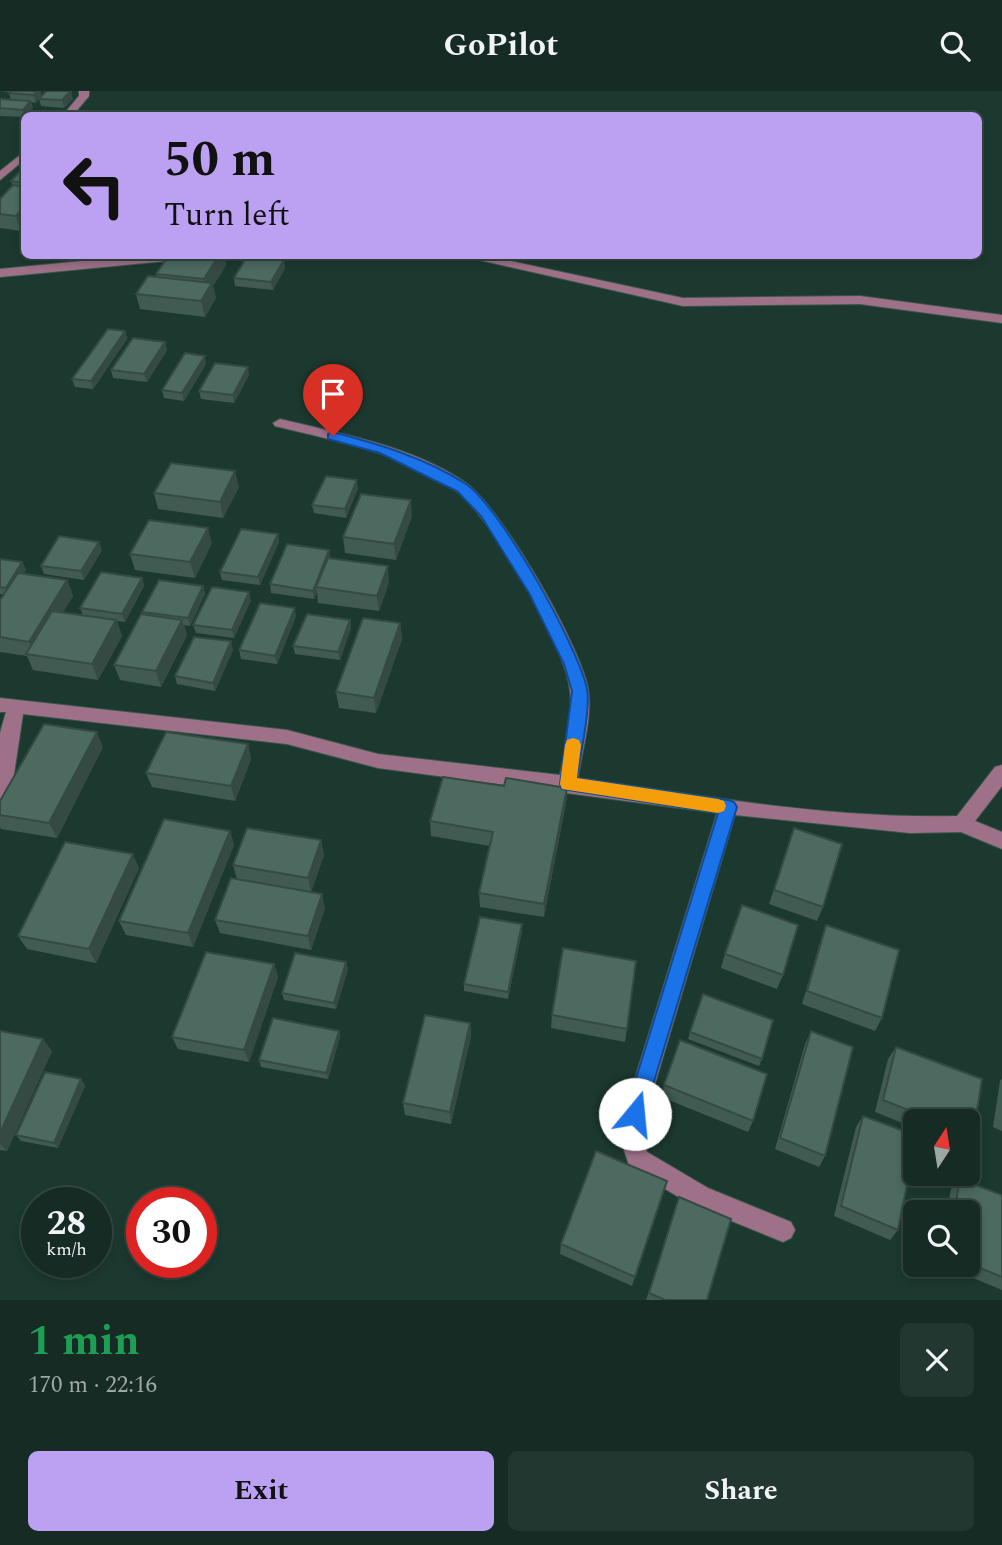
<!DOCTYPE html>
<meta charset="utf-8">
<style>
body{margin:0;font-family:Spectral,serif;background:#223730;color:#f1f3f6;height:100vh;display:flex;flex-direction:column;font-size:26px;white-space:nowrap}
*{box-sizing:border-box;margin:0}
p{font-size:23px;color:#9da7a6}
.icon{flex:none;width:38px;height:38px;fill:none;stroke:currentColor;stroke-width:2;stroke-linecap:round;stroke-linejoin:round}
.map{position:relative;height:1209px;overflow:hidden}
.sheet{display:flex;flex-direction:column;background:#152b23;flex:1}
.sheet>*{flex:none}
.hud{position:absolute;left:21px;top:21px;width:961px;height:147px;border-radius:10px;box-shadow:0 4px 10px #0003,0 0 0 2px #344741;background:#bca0f2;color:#111;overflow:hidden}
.needle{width:46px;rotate:12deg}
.tools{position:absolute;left:903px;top:1018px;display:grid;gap:14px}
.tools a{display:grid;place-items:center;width:77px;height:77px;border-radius:10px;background:#152b23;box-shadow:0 4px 10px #0003,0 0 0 2px #344741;font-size:35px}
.speed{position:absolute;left:21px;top:1096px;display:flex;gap:14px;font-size:35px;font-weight:700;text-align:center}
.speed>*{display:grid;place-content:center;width:91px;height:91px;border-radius:50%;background:#152b23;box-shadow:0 4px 10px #0003,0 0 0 2px #344741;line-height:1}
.speed small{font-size:18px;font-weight:400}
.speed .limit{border:10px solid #d22;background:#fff;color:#111}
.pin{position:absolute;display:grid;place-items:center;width:60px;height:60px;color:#fff;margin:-72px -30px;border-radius:50% 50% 50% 0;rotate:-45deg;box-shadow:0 0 7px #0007}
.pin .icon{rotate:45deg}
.me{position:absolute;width:77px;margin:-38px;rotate:17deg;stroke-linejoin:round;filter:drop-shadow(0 0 5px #0008)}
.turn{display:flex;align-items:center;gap:24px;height:147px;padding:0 28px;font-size:32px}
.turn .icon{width:91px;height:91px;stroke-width:2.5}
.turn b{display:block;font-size:49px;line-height:60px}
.round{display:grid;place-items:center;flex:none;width:74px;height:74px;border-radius:10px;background:#223730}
.head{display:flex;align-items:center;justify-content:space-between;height:119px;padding:0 28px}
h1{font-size:42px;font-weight:700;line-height:52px;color:#1e9e55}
.button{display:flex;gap:14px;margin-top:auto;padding:14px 28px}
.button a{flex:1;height:80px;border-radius:10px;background:#bca0f2;color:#111;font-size:28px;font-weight:700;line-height:80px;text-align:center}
.button a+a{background:#223730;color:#f1f3f6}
header{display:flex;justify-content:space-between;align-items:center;height:91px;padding:0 28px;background:#152b23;font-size:32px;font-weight:700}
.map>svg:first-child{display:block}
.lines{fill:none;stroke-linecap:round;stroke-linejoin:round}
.minor-casing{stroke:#3c574d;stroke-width:2}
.minor{fill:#9e7189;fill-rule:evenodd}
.wall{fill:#415b52}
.shaded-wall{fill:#354a42}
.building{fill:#4c6a5f;stroke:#354a42;stroke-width:2}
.route{fill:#1a73e8;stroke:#114b97;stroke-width:2}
.slow{fill:#f59e0b}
</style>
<header><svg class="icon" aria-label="back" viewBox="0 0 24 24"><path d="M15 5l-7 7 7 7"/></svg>GoPilot<svg class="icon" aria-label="search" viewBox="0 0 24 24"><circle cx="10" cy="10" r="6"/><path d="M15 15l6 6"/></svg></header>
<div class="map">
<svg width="1002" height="1209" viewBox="0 0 1002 1209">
<rect width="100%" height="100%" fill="#1c392f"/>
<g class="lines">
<g class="minor-casing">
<path id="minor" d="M 79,0 L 89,0 L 89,5 L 73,24 L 63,24 L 79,5 Z
M 24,61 L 24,69 L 0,89 L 0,80 Z
M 144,164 L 193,164 L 187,168 L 0,186 L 0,178 Z
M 457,164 L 482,164 L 683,207 L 860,205 L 1002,224 L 1002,232 L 860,213 L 683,215 Z
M 280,328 C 341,343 413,355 466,392 C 502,418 579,552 588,597 C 593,625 582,659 578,687 C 703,705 831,728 957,725 L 995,676 L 1002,674 L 1002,695 L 975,730 L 1002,741 L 1002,758 L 961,741 L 910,742 L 735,724 L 646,1023 L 642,1047 L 647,1061 L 708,1097 L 791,1131 L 795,1139 L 791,1147 L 783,1151 L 692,1114 L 630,1077 L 620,1047 L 624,1023 L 717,722 L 378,677 L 287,653 L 23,623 L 13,690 L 7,706 L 0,709 L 0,642 L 6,621 L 0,621 L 0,607 L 287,639 L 378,663 L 560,684 C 565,658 573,627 570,600 C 566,556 491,425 455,399 C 404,362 335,350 275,335 L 273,332 Z"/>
</g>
<use href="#minor" class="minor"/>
</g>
<path class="wall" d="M 0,0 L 41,0 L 36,12 L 31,11 L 33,17 L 24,24 L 24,26 L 0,25 L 0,8 L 11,9 L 9,2 L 10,1 Z
M 39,8 L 73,8 L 64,17 L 41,15 Z
M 24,76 L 24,136 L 21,140 L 0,137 L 0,108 L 13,95 L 11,90 Z
M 169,164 L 224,164 L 226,174 L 213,195 L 216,207 L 205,226 L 140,218 L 136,203 L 157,186 L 156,183 Z
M 284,169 L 285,177 L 273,199 L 235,195 L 234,187 Z
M 125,240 L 127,248 L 93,298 L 75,296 L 72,288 Z
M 165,251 L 167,259 L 147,291 L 113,287 L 111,279 Z
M 206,273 L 184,310 L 164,307 L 162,299 Z
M 249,284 L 234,312 L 201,308 L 199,300 Z
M 239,396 L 223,427 L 158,418 L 154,402 Z
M 358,397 L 346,427 L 314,422 L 312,414 Z
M 412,425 L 396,469 L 345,462 L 343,446 Z
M 278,443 L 279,451 L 260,494 L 222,489 L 220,481 Z
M 212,452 L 195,487 L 135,479 L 130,463 Z
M 102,459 L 84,489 L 44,483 L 41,475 Z
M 329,459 L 330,467 L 389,491 L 379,520 L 318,512 L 317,501 L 314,508 L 271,502 L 270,493 Z
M 0,468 L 22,471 L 26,479 L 24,482 L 67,489 L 73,505 L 63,521 L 83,524 L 80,517 L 142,487 L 144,495 L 125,531 L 117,530 L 122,545 L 98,589 L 33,579 L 27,565 L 0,561 L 0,509 L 4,504 L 0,503 Z
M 203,495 L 205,503 L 190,535 L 184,534 L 187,544 L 161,596 L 120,589 L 114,574 L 143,524 L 142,521 Z
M 251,509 L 234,547 L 196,542 L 193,534 Z
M 296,525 L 277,573 L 241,568 L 239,559 Z
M 350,529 L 351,537 L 340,569 L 295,563 L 293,555 Z
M 400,532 L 402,548 L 376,622 L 339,617 L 336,601 Z
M 233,559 L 215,600 L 177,593 L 175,585 Z
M 248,653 L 251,668 L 235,710 L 152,696 L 146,682 Z
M 103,656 L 57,747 L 1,738 L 0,736 L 0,710 Z
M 504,695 L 567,697 L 566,712 L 544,826 L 480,816 L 479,802 L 490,755 L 431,745 L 430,730 Z
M 794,737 L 823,816 L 817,830 L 769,813 Z
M 230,740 L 234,754 L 193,856 L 126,844 L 119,830 Z
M 321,749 L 324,764 L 311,801 L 237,788 L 233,774 Z
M 139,777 L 96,872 L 27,858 L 18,845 Z
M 325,817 L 311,859 L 220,842 L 215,829 Z
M 826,834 L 882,927 L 875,940 L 802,913 L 821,848 Z
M 522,840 L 508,908 L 464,900 L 464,893 Z
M 725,863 L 783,884 L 777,898 L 721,877 Z
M 346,871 L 348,878 L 336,918 L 284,909 L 282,902 Z
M 274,873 L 278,886 L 249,971 L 178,958 L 172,946 Z
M 552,924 L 627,938 L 625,951 L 551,937 Z
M 470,932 L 471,945 L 451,1033 L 405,1024 L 403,1012 Z
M 0,940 L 52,960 L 7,1060 L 0,1059 Z
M 339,940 L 340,946 L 328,988 L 261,976 L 259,969 Z
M 811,940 L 825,1065 L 819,1076 L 775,1058 L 805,953 Z
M 690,941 L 762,968 L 759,975 L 688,948 Z
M 896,956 L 982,988 L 973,1044 L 968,1050 L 968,1031 L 915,1031 L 915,1037 L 875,1021 L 888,968 Z
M 1002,987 L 1002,1040 L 993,1036 L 1000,990 Z
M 81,988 L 85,995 L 58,1057 L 21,1050 L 16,1044 Z
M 664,994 L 753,1030 L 748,1041 L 661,1006 Z
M 863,1025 L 898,1139 L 890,1149 L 834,1125 L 856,1036 Z
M 960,1088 L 1002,1104 L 1002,1199 L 942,1174 L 968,1174 L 968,1122 L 947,1122 L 951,1098 Z
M 667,1090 L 632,1195 L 560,1163 L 561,1153 Z
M 676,1117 L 707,1209 L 646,1209 Z"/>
<path class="shaded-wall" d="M 37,0 L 41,0 L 42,5 L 36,12 L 33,4 Z
M 71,0 L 73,8 L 64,17 L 62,9 Z
M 30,10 L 33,17 L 24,25 L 23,19 Z
M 24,115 L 24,136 L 21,140 L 16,125 Z
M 219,164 L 224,164 L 226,174 L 213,195 L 216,207 L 205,226 L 201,210 L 207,201 L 204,188 Z
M 284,169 L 285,177 L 273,199 L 271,191 Z
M 125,240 L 127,248 L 93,298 L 91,290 Z
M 165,251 L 167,259 L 147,291 L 144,283 Z
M 205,265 L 206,273 L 184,310 L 182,302 Z
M 248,276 L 249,284 L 234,312 L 233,304 Z
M 235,380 L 239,396 L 223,427 L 220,411 Z
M 357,389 L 358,397 L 346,427 L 345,418 Z
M 411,409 L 412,425 L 396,469 L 394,453 Z
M 208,437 L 212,452 L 195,487 L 190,471 Z
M 278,443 L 279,451 L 260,494 L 258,486 Z
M 99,451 L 102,459 L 84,489 L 81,480 Z
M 329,459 L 330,467 L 316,496 L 317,501 L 314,508 L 313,500 Z
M 22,471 L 26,479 L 9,505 L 6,497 Z
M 388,475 L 389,491 L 379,520 L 377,505 Z
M 142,487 L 144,495 L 125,531 L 122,523 Z
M 67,489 L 73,505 L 37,565 L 36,565 L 29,551 Z
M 203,495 L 205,503 L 190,535 L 188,527 Z
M 249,501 L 251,509 L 234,547 L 232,539 Z
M 295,517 L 296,525 L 277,573 L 275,565 Z
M 116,529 L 122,545 L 98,589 L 92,573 Z
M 182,529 L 187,544 L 161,596 L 156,580 Z
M 350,529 L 351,537 L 340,569 L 338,561 Z
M 400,532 L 402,548 L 376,622 L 374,607 Z
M 231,550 L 233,559 L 215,600 L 213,592 Z
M 97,641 L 103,656 L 57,747 L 49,732 Z
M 248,653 L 251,668 L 235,710 L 231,695 Z
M 567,697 L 566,712 L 544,826 L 544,813 Z
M 230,740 L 234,754 L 193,856 L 188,842 Z
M 321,749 L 324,764 L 311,801 L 308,787 Z
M 133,763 L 139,777 L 96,872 L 89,858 Z
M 322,803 L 325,817 L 311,859 L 308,845 Z
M 522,833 L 522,840 L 508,908 L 508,901 Z
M 346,871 L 348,878 L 336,918 L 334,912 Z
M 274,873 L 278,886 L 249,971 L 244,959 Z
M 470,932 L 471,945 L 451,1033 L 450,1021 Z
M 339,940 L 340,946 L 328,988 L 326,982 Z
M 43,948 L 52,960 L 7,1060 L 0,1053 L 0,1042 Z
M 81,988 L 85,995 L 58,1057 L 54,1052 Z"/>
<path class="building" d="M 11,0 L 37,0 L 33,4 L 9,2 Z
M 46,0 L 71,0 L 62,9 L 39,8 Z
M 0,8 L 30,10 L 23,19 L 0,17 Z
M 24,76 L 24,92 L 11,90 Z
M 13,94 L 24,96 L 24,115 L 16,125 L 0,123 L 0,108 Z
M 169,164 L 219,164 L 204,188 L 156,183 Z
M 247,165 L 284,169 L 271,191 L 234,187 Z
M 148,185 L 212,192 L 201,210 L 136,203 Z
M 108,238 L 125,240 L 91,290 L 72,288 Z
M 133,247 L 165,251 L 144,283 L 111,279 Z
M 185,262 L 205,265 L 182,302 L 162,299 Z
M 215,272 L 248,276 L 233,304 L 199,300 Z
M 171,372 L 235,380 L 220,411 L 154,402 Z
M 326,385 L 357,389 L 345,418 L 312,414 Z
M 361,403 L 411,409 L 394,453 L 343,446 Z
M 149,429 L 208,437 L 190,471 L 130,463 Z
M 241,438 L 278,443 L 258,486 L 220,481 Z
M 59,445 L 99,451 L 81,480 L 41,475 Z
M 287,453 L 329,459 L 313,500 L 270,493 Z
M 328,467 L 388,475 L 377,505 L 316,496 Z
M 0,468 L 22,471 L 6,497 L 0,496 Z
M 101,481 L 142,487 L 122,523 L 80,517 Z
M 18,482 L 67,489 L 29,551 L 0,546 L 0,509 Z
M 159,489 L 203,495 L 188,527 L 142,521 Z
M 212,496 L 249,501 L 232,539 L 193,534 Z
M 260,512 L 295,517 L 275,565 L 239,559 Z
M 52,520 L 116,529 L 92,573 L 26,563 Z
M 141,523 L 182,529 L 156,580 L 114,574 Z
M 307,523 L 350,529 L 338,561 L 293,555 Z
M 363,527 L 400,532 L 374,607 L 336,601 Z
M 194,546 L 231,550 L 213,592 L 175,585 Z
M 44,633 L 97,641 L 49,732 L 0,724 L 0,710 Z
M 166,641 L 248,653 L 231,695 L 146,682 Z
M 443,686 L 504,695 L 506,687 L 567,697 L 544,813 L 479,802 L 493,741 L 430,730 Z
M 164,728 L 230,740 L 188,842 L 119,830 Z
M 247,737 L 321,749 L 308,787 L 233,774 Z
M 794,737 L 842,753 L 823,816 L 774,799 Z
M 65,751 L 133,763 L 89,858 L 18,845 Z
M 231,787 L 322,803 L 308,845 L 215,829 Z
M 742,814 L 798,834 L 783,884 L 725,863 Z
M 480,826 L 522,833 L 508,901 L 464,893 Z
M 826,834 L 899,859 L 882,927 L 807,900 Z
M 563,857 L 636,870 L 627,938 L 552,924 Z
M 206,861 L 274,873 L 244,959 L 172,946 Z
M 295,862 L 346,871 L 334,912 L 282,902 Z
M 703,903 L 773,929 L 762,968 L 690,941 Z
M 425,924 L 470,932 L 450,1021 L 403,1012 Z
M 273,927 L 339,940 L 326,982 L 259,969 Z
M 0,940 L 43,948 L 0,1042 Z
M 811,940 L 853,956 L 825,1065 L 780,1047 Z
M 680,949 L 767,983 L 753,1030 L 664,994 Z
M 896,956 L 982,988 L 973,1044 L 968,1042 L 968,1031 L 938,1031 L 883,1009 Z
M 45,981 L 81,988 L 54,1052 L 16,1044 Z
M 863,1025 L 915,1044 L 915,1054 L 898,1139 L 841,1115 Z
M 596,1060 L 667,1090 L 635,1186 L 561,1153 Z
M 960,1088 L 1002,1104 L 1002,1186 L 968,1172 L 968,1122 L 954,1122 Z
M 679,1106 L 731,1128 L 707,1209 L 665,1209 L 649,1202 Z"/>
<path class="route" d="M 333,341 C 378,353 426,367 466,393 C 501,417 578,555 587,598 C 591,617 580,665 577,687 L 728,709 L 734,711 L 737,716 L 642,1030 L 635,1033 L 628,1030 L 625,1023 L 718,722 L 562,698 L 560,693 L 572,600 L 564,573 L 529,502 L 481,425 L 457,400 L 438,391 L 380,362 L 328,348 L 328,343 Z"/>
<path class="slow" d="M 573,647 L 579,649 L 581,654 L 577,687 L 718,708 L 724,710 L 726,715 L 724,720 L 718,722 L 562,698 L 560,693 L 565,654 L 567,649 Z"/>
</svg>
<div class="tools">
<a><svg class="needle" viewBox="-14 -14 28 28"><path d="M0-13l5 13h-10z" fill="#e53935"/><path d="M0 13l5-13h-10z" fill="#9da7a6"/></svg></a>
<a><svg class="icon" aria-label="search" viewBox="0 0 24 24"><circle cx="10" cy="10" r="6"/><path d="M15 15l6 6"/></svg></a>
</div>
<div class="speed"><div>28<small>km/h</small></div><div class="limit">30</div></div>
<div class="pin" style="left:333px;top:345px;background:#d93025"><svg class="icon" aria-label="arrive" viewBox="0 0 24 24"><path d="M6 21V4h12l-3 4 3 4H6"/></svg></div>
<svg class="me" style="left:635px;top:1023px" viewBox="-20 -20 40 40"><circle r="19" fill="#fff"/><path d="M0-13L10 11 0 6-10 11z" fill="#1a73e8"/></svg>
<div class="hud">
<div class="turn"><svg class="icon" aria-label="left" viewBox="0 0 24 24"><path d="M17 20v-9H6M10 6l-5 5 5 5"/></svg><div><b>50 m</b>Turn left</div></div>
</div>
</div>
<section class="sheet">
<div class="head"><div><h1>1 min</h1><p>170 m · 22:16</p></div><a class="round"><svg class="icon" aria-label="close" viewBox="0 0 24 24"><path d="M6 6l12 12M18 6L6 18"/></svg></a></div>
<div class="button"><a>Exit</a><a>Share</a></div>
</section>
